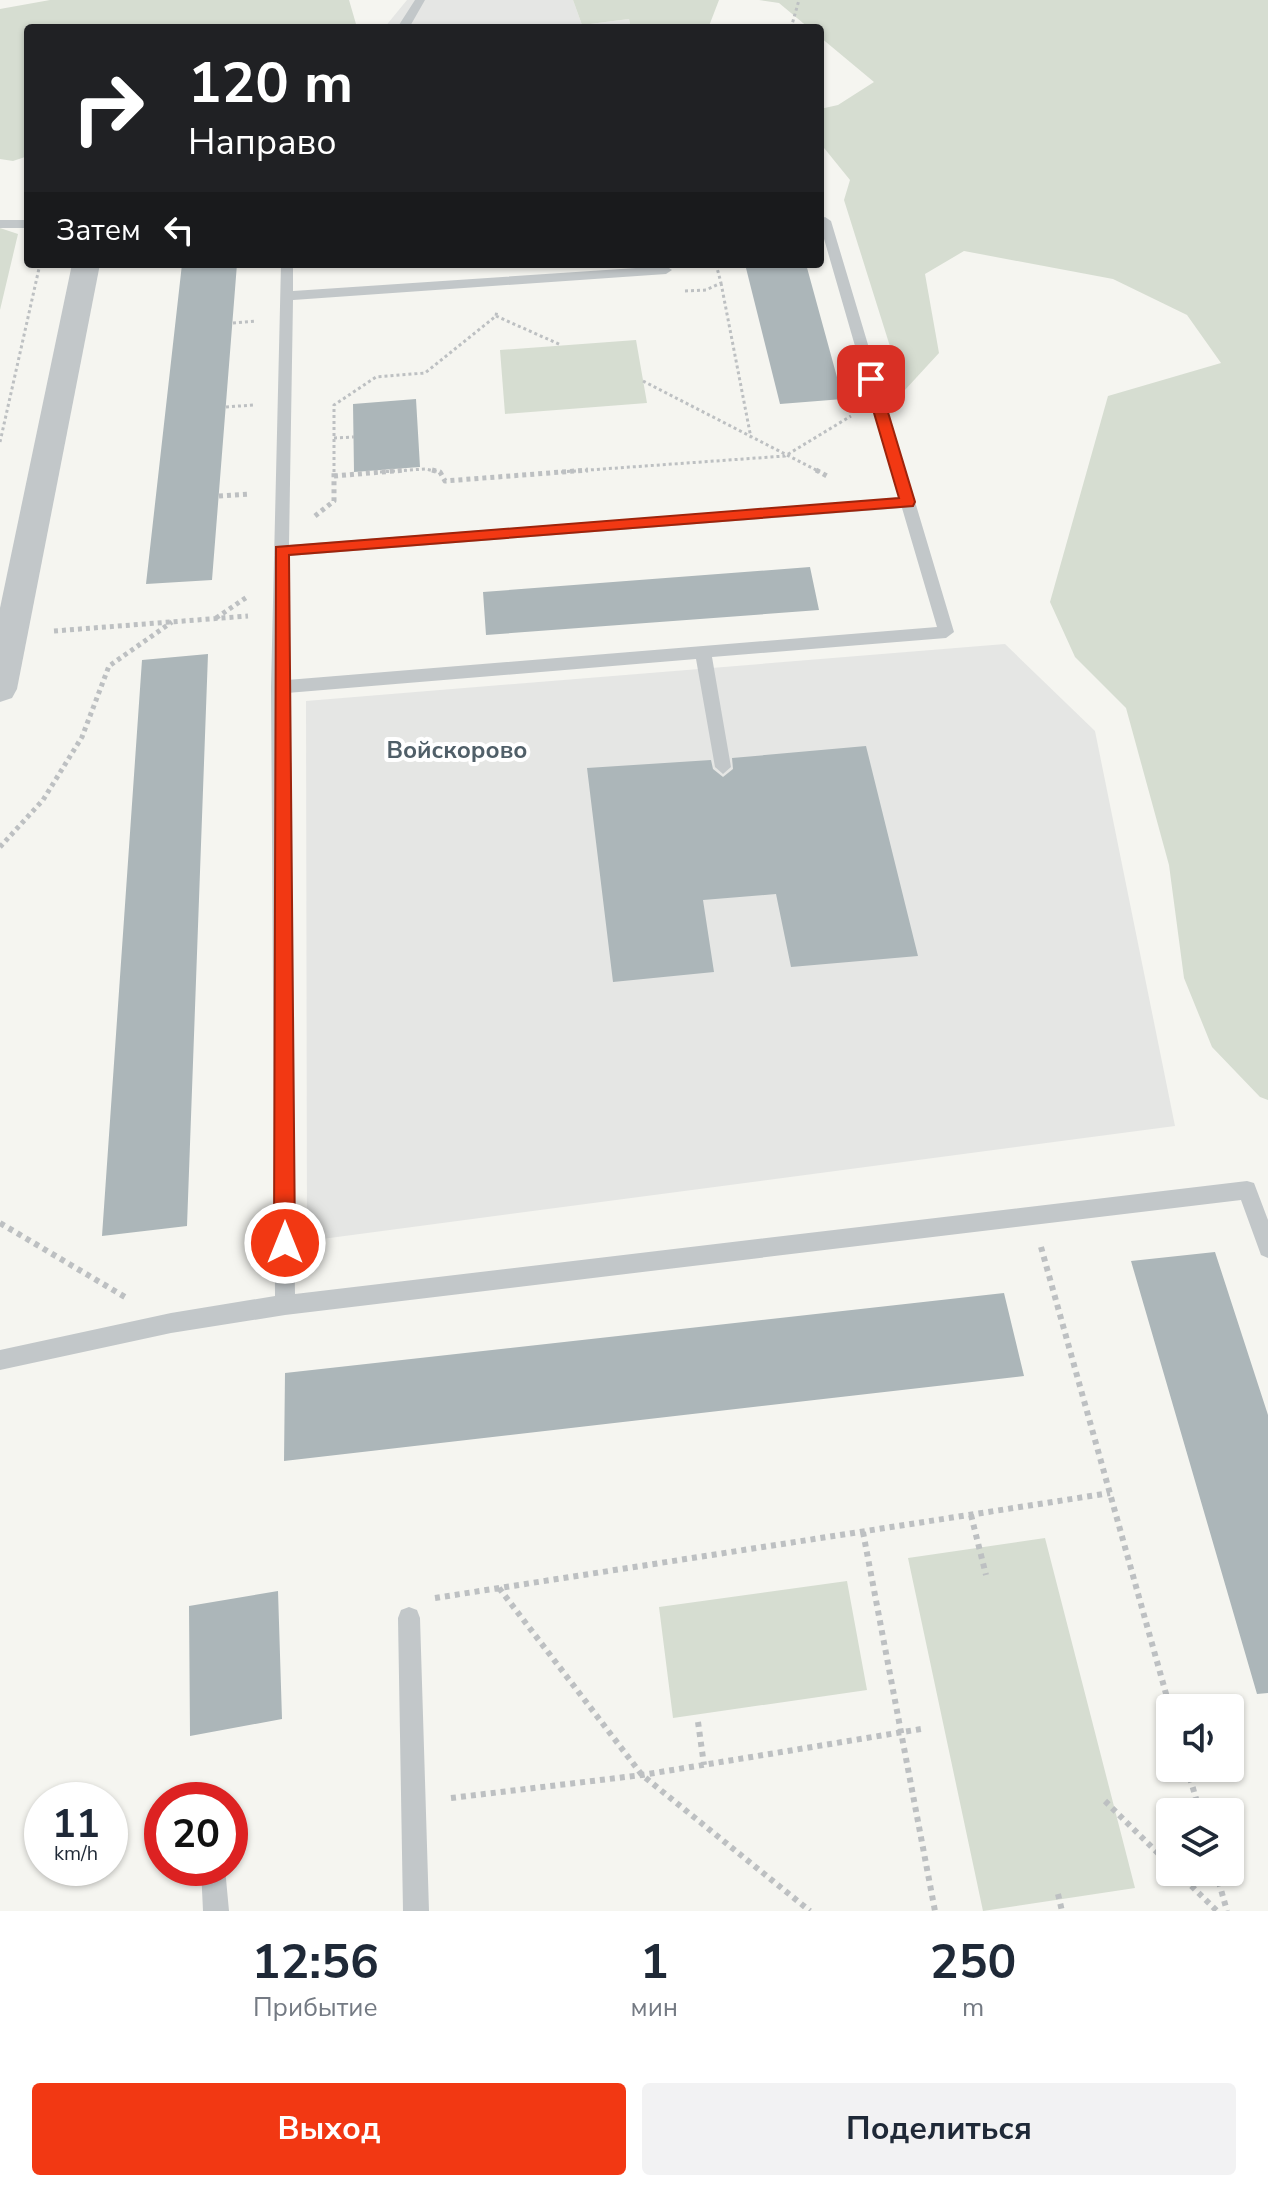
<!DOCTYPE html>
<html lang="ru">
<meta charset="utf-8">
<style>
body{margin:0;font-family:"Nunito Sans",sans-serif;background:#f2f2f3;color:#1f2937;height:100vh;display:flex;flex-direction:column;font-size:30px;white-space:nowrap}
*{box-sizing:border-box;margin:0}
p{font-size:26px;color:#747a83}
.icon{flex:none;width:44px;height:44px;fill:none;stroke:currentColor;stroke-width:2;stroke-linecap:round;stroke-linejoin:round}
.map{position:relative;height:1911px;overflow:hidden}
.sheet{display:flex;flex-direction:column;background:#fff;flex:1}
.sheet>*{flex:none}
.hud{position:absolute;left:24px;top:24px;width:800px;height:244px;border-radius:8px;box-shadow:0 2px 6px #0004;background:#202124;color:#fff;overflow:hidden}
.fabs{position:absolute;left:1156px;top:1694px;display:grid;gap:16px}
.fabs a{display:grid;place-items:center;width:88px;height:88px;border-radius:8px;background:#fff;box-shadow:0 2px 6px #0004;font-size:40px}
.speed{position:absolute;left:24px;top:1782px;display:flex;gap:16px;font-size:40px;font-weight:700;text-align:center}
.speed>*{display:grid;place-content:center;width:104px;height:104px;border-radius:50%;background:#fff;box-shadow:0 2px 6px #0004;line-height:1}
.speed small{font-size:20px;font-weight:400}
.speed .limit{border:12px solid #d22;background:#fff;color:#111}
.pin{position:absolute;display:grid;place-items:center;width:68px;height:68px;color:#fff;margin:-34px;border-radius:16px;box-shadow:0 4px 12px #0006}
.me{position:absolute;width:88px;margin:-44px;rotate:0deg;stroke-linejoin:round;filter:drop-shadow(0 0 6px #0008)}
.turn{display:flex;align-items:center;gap:28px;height:168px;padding:0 32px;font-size:36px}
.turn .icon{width:104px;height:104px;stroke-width:2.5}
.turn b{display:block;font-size:56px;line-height:68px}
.then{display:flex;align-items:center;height:76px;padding:0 32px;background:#0003;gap:16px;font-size:30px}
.eta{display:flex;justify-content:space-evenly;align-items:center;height:136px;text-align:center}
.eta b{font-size:48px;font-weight:700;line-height:56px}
.primary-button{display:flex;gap:16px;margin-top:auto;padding:16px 32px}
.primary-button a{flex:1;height:92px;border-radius:8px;background:#f23813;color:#fff;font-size:32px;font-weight:700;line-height:92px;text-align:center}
.primary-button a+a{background:#f2f2f3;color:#1f2937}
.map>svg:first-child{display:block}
.built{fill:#e5e6e4}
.green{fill:#d6ddd1}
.building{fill:#acb6b9}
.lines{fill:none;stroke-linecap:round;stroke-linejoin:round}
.path-far2{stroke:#bdc0c2;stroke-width:3;stroke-dasharray:3 3;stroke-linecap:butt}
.path-far1{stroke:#bdc0c2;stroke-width:5;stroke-dasharray:4 4;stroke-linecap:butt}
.path{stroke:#bdc0c2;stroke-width:6;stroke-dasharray:5 5;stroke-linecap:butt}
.lane{fill:#c2c7c9;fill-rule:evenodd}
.street{fill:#c2c7c9;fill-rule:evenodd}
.route{fill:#f23813;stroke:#9d240c;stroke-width:2}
.labels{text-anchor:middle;stroke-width:8;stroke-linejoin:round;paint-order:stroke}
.quarter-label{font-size:24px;font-weight:bold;fill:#505f68;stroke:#fff}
</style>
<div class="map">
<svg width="1268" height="1911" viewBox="0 0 1268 1911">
<rect width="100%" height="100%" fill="#f5f5f0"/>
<path class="built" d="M 407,0 L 573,0 L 582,25 L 629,19 L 631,28 L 384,28 Z
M 1005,644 L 1095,731 L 1175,1126 L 307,1241 L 306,701 Z"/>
<path class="green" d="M 50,0 L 349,0 L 356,24 L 343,28 L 28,28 L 28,156 L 13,161 L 0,159 L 0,9 Z
M 573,0 L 719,0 L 709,26 L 705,28 L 631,28 L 629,19 L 582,25 Z
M 759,0 L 1268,0 L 1268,1100 L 1260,1097 L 1212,1047 L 1184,978 L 1169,865 L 1126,708 L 1075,657 L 1050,602 L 1108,396 L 1221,363 L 1187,315 L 1113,279 L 964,251 L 925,274 L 939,353 L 904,391 L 844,200 L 850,180 L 820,143 L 820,109 L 838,105 L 874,82 L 820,37 L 820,28 L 809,28 L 779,3 Z
M 0,228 L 18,234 L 0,310 Z
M 636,340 L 647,403 L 505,414 L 500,350 Z
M 1045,1538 L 1135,1888 L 983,1911 L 908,1558 Z
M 847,1581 L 867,1690 L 673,1718 L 659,1607 Z"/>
<path class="building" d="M 182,264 L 237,264 L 212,580 L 146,584 Z
M 745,264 L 806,264 L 843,399 L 780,404 Z
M 416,399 L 420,467 L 354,472 L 353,404 Z
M 810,567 L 819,610 L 486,635 L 483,592 Z
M 208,654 L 187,1226 L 102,1236 L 142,660 Z
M 866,746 L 918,956 L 791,967 L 776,894 L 703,900 L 714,972 L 613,982 L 587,768 L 711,760 L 713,769 L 723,777 L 733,769 L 732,758 Z
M 1215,1252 L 1268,1415 L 1268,1693 L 1257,1694 L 1131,1261 Z
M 1004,1293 L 1024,1376 L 284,1461 L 285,1373 Z
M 278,1591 L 282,1719 L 190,1736 L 189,1606 Z"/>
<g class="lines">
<path class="path-far2" d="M 791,28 L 799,0
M 721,283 L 751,438
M 685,291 L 706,290 L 721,283 L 716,264
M 496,316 L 561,345
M 233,323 L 256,321
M 643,381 L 820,472
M 226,407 L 253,405
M 334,438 L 354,437
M 0,442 L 40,264
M 334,472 L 334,405 L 376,377 L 425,373 L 496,316 L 497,310
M 380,472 L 425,469 L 440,472
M 561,472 L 785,456 L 851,416"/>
<path class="path-far1" d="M 432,470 L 440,472 L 445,481 L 588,470
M 816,470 L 827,476
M 334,476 L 406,470
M 219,496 L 250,494
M 315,516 L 334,501 L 334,470
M 216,618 L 247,597
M 54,631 L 248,616
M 0,847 L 43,800 L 82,737 L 109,666 L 172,622"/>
<path class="path" d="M 0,1223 L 125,1297
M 1041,1247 L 1170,1708
M 971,1515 L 986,1575
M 863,1532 L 935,1911
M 499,1588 L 642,1775 L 810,1911
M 435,1598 L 1110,1493
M 698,1722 L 704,1765
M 1187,1768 L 1200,1812
M 451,1798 L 642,1775 L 921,1729
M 1105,1801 L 1170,1865
M 1177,1872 L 1217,1911
M 1216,1872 L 1227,1911
M 1058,1894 L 1062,1911"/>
<path class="lane" d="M 415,0 L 425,0 L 409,28 L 397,28 Z
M 825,217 L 831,221 L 954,632 L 946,638 L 712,657 L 731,767 L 723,774 L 715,767 L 696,659 L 287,693 L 295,1294 L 1247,1181 L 1254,1183 L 1268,1220 L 1268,1258 L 1261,1255 L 1241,1200 L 285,1315 L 171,1333 L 0,1370 L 0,1350 L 171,1313 L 275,1296 L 271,687 L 281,264 L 293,264 L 293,291 L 666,266 L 672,270 L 666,274 L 293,300 L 289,545 L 899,498 L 820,225 L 820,219 ZM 902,508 L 937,627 L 287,680 L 289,556 Z
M 0,220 L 28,220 L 28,228 L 0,228 Z
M 409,1607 L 417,1610 L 420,1618 L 429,1911 L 403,1911 L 398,1618 L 401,1610 Z
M 201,1868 L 225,1868 L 229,1911 L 203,1911 Z"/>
<path class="street" d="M 72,264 L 100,264 L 17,689 L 12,698 L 0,702 L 0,608 Z"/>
</g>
<path class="route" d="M 866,375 L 878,379 L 915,502 L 913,506 L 289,555 L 295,1243 L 292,1250 L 285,1253 L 277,1250 L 274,1243 L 276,547 L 899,498 L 864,379 Z"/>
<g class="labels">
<g class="quarter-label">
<text x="457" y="758">Войскорово</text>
</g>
</g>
</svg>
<div class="fabs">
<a><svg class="icon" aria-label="sound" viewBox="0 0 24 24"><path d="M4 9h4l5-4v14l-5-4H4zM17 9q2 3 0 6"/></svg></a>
<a><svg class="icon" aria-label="layers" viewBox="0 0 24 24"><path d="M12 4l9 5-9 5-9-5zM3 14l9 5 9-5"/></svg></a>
</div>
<div class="speed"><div>11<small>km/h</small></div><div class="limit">20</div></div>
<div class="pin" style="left:871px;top:379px;background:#d93025"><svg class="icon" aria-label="arrive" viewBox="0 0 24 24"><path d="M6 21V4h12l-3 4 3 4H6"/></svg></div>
<svg class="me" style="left:285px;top:1243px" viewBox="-20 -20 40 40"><circle r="17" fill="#f23813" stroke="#fff" stroke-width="3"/><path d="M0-11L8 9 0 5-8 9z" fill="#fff"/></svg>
<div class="hud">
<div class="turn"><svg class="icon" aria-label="right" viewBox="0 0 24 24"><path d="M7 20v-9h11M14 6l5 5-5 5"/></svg><div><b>120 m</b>Направо</div></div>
<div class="then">Затем<svg class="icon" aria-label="left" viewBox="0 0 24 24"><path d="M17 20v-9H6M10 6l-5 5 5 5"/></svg></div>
</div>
</div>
<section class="sheet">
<div class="eta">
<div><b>12:56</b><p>Прибытие</p></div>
<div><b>1</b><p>мин</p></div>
<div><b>250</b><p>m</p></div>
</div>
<div class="primary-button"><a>Выход</a><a>Поделиться</a></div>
</section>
